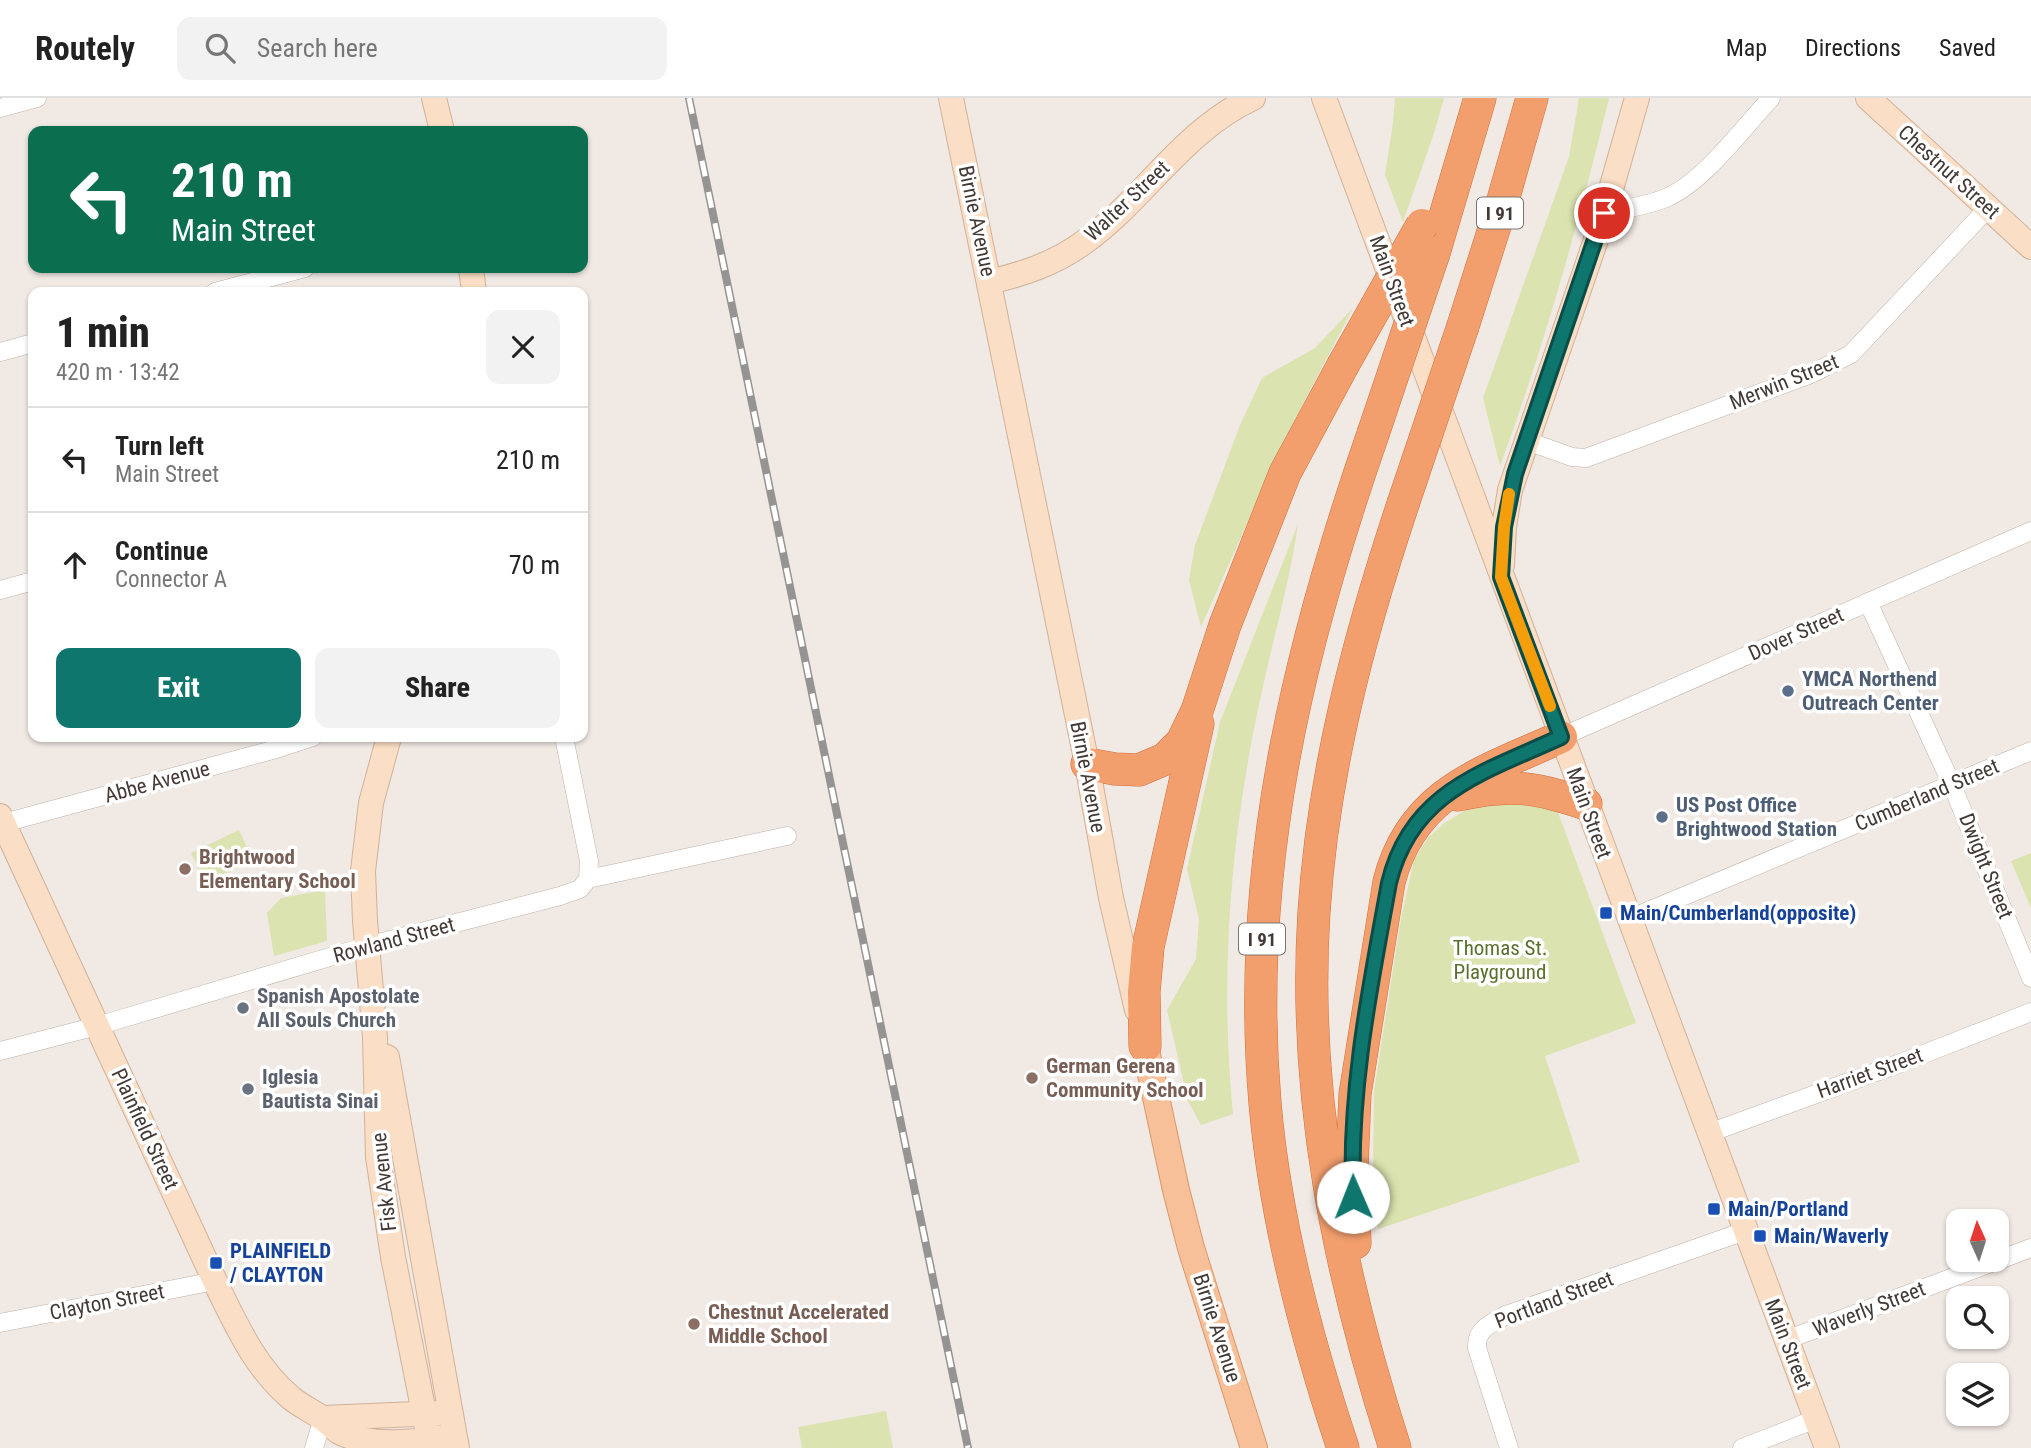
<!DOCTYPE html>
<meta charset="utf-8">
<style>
body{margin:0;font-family:"Roboto Condensed",sans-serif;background:#f2f2f2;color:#222;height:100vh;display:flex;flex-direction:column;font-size:26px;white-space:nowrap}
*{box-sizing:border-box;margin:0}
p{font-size:23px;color:#767676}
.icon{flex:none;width:38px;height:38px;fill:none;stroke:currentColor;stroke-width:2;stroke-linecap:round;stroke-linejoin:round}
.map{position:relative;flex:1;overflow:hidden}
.details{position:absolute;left:28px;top:189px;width:560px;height:455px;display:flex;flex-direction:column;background:#fff;border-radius:14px;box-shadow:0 2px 5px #0004}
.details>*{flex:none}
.banner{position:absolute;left:28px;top:28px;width:560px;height:147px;border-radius:14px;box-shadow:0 2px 5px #0004;background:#0b6e4f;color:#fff;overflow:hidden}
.needle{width:46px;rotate:357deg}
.controls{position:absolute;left:1946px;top:1111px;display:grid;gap:14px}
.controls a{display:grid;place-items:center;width:63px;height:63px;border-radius:14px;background:#fff;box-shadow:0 2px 5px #0004;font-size:35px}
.pin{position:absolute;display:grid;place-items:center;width:60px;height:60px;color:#fff;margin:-30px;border:4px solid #fff;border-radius:50%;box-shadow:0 2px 7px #0007}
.me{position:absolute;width:77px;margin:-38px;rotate:359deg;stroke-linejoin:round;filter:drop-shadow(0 0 5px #0008)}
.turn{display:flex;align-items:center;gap:24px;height:147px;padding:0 28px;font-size:32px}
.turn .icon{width:91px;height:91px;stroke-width:2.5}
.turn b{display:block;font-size:49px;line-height:60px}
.round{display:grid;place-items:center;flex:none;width:74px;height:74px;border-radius:14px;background:#f2f2f2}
.head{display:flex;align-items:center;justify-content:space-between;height:119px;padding:0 28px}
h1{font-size:42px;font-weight:800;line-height:52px}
.action{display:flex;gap:14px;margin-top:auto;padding:14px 28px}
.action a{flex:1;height:80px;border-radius:14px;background:#0f766e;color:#fff;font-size:28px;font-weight:800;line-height:80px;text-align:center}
.action a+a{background:#f2f2f2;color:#222}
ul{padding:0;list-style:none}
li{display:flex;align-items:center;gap:21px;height:105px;padding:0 28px;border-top:2px solid #e0e0e0}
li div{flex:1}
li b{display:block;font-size:26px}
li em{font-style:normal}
header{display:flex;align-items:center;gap:42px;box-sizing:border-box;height:98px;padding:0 35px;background:#fff;border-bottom:2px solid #e0e0e0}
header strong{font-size:33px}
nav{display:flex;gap:38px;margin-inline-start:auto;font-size:24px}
.search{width:490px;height:63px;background:#f2f2f2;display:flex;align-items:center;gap:18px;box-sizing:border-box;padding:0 24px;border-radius:14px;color:#767676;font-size:26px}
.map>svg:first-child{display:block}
.green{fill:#dbe3b0}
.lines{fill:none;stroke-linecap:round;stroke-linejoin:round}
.street-casing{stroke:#beb2ab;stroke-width:19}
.secondary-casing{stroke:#d1b199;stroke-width:26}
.primary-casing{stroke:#da9769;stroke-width:28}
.highway-casing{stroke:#d1703e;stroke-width:33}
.street{stroke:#fff;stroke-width:18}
.secondary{stroke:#fadec5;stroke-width:24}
.primary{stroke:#f7c098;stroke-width:26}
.highway{stroke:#f39f6d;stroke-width:32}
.rail-casing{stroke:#949494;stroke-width:8}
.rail{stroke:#fff;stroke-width:5;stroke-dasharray:16;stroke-linecap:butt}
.highway-bridge-casing{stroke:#d1703e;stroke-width:33;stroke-linecap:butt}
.highway-bridge{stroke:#f39f6d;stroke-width:32}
.route-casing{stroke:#0a4d48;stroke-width:18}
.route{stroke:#0f766e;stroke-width:12}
.slow{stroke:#f59e0b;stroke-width:12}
.service-dot{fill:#5c6f8a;stroke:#fff;stroke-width:2.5}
.education-dot{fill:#8d6e63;stroke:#fff;stroke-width:2.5}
.transit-dot{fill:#1a4fb4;stroke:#fff;stroke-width:2.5}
.worship-dot{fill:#6b7280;stroke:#fff;stroke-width:2.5}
.labels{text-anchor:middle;stroke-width:7;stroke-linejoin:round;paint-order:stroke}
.shield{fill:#fff;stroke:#7b7472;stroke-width:2}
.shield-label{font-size:19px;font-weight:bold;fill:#433935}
.street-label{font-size:21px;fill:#433935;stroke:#fff}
.service-label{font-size:21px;font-weight:bold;fill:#4e5e75;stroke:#fff;text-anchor:start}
.education-label{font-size:21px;font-weight:bold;fill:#785e54;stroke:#fff;text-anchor:start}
.transit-label{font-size:21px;font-weight:bold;fill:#164399;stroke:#fff;text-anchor:start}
.park-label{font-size:21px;fill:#5a702d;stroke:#fff}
.worship-label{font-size:21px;font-weight:bold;fill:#5b616d;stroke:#fff;text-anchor:start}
</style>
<header>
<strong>Routely</strong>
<div class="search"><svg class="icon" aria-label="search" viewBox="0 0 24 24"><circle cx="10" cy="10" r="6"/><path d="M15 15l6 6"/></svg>Search here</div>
<nav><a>Map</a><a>Directions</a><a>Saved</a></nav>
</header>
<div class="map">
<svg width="2031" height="1350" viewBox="0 0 2031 1350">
<rect width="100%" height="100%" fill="#f1e9e4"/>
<path class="green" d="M 1395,0 L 1444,0 L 1434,35 L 1403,124 L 1385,77 L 1393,25 Z
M 1579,0 L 1609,0 C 1579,124 1544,249 1500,368 L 1483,300 L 1569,59 Z
M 1353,210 L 1284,342 L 1201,529 L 1189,482 L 1195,447 L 1240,327 L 1262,280 L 1315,250 Z
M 1298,426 C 1290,483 1274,537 1262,593 C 1231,732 1219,874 1233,1016 L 1201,1027 L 1188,1003 L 1167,912 L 1196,861 L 1199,821 L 1187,771 L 1220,624 Z
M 1498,701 L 1556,709 L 1636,925 L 1545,958 L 1580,1064 L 1378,1131 L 1373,1075 L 1374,993 L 1401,821 L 1414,762 L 1428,740 L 1443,726 L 1469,710 Z
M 239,732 L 253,762 L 206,785 L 191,755 Z
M 2031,755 L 2031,810 L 2011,763 Z
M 325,792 L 327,843 L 274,858 L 267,815 L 281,800 Z
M 886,1313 L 893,1350 L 802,1350 L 798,1329 Z"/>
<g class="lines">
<g class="street-casing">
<path id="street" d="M 0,10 L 37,0
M 1604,115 C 1625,110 1649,108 1668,99 C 1704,83 1744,29 1771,0
M 215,194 L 305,170
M 0,254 L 33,245
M 1527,343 L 1572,359 L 1586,360 L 1811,276 L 1851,256 L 1988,110
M 0,492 L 33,483
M 1868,504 L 1952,687 L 2031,880
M 564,639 L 589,763 L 588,781
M 1561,639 L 2031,433
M 0,726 L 276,651 L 313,639
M 1629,821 L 2031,653
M 0,953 L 97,928 L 367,848 L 560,798 L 580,791 L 588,781 L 787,738
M 1709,1035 L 1898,966 L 2031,914
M 0,1225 L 215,1183
M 1786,1242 L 2031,1150
M 314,1350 L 323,1320
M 1509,1350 L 1477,1250 C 1476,1230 1491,1226 1506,1217 L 1745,1133
M 1742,1350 L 1816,1321"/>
</g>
<g class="secondary-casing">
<path id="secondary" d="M 434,0 L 442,33
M 951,0 L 1087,666 L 1111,800 L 1137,912
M 1324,0 L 1827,1350
M 1868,0 L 2031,149
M 471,170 L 474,194
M 989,184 C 1023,176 1054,166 1083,145 C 1144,102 1183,32 1253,0
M 1502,467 L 1504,429 L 1510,392 L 1600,130 L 1637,0
M 389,639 L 371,705 L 363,773 L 365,823 L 375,939 L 378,1059 L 393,1159 L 431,1350
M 0,718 L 220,1194 C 239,1233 257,1271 291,1300 C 301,1308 312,1313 322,1320 C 328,1324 333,1330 339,1334 C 371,1350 420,1344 454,1337
M 387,959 L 457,1350
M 323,1320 L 439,1315"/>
</g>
<g class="primary-casing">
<path id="primary" d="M 1145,948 L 1176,1092 L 1191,1150 L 1254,1350"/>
</g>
<g class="highway-casing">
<path id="highway" d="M 1434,155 L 1480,0
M 1463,228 L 1501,109 L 1532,0
M 1087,666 L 1115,671 L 1139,672 L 1165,661 L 1182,644 L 1197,613 L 1225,527 L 1285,375 L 1342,269
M 1458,697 C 1511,685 1535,689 1586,706
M 1145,948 L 1144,894 L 1148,849 L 1198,626
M 1355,1145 L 1352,1070 L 1355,996 L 1389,784 C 1412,693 1484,674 1561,639
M 1343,1350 C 1306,1239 1275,1122 1265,1005 C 1245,772 1297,554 1373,336
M 1395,1350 C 1339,1176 1302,998 1314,814 C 1323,674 1359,538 1403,406"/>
</g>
<use href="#street" class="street"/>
<use href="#secondary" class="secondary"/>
<use href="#primary" class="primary"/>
<use href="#highway" class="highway"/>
<g class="rail-casing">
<path id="rail" d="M 689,0 L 968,1350"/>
</g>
<use href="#rail" class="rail"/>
<g class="highway-bridge-casing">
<path id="highway-bridge" d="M 1342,269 L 1422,127
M 1373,336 L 1434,155
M 1403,406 L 1463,228"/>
</g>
<use href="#highway-bridge" class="highway-bridge"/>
</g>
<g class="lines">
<g class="route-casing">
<path id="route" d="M 1353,1099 C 1349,992 1370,889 1389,785 C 1411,693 1485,674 1561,639 L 1501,479 L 1504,429 L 1515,376 L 1604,115"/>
</g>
<use href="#route" class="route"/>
<path class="slow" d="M 1509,396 L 1504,429 L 1501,479 L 1550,608"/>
</g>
<g class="service-dot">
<circle cx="1788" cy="593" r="7"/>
<circle cx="1662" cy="719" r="7"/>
</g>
<g class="education-dot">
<circle cx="185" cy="771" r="7"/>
<circle cx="1032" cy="980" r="7"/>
<circle cx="694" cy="1226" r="7"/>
</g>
<g class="transit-dot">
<rect x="1599" y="808" width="14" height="14" rx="3.5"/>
<rect x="1707" y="1104" width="14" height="14" rx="3.5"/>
<rect x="1753" y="1131" width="14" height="14" rx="3.5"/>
<rect x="209" y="1158" width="14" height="14" rx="3.5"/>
</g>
<g class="worship-dot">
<circle cx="243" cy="910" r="7"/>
<circle cx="248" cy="991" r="7"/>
</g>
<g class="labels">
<g class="shield">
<rect x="1477" y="99.5" width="46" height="31" rx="5"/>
<rect x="1239" y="825.5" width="46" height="31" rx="5"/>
</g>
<g class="shield-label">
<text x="1500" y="122">I 91</text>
<text x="1262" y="848">I 91</text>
</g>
<g class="street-label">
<text transform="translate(1949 74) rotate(42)" y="7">Chestnut Street</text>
<text transform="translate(1127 103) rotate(-43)" y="7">Walter Street</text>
<text transform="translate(977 123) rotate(78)" y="7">Birnie Avenue</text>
<text transform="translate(1392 183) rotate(70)" y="7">Main Street</text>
<text transform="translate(1784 284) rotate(-22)" y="7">Merwin Street</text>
<text transform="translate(1796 536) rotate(-24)" y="7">Dover Street</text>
<text transform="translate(1088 679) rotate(79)" y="7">Birnie Avenue</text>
<text transform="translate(157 684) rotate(-15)" y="7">Abbe Avenue</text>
<text transform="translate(1927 697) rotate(-23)" y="7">Cumberland Street</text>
<text transform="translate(1589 715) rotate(70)" y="7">Main Street</text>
<text transform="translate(1986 768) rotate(68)" y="7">Dwight Street</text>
<text transform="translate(394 842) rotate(-15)" y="7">Rowland Street</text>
<text transform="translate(1870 975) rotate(-20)" y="7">Harriet Street</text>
<text transform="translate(145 1031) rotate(65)" y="7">Plainfield Street</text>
<text transform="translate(384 1084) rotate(-96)" y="7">Fisk Avenue</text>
<text transform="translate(1554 1202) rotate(-21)" y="7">Portland Street</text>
<text transform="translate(107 1204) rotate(-11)" y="7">Clayton Street</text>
<text transform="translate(1869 1211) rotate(-21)" y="7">Waverly Street</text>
<text transform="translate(1217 1230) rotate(72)" y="7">Birnie Avenue</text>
<text transform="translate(1788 1246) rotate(69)" y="7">Main Street</text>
</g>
<g class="service-label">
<text x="1802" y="588">YMCA Northend<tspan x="1802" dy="24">Outreach Center</tspan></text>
<text x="1676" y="714">US Post Office<tspan x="1676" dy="24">Brightwood Station</tspan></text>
</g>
<g class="education-label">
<text x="199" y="766">Brightwood<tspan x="199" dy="24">Elementary School</tspan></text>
<text x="1046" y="975">German Gerena<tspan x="1046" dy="24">Community School</tspan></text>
<text x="708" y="1221">Chestnut Accelerated<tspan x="708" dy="24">Middle School</tspan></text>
</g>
<g class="transit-label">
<text x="1620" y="822">Main/Cumberland(opposite)</text>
<text x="1728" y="1118">Main/Portland</text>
<text x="1774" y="1145">Main/Waverly</text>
<text x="230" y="1160">PLAINFIELD<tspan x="230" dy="24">/ CLAYTON</tspan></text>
</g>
<g class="park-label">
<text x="1500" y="857">Thomas St.<tspan x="1500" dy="24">Playground</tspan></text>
</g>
<g class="worship-label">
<text x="257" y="905">Spanish Apostolate<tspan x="257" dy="24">All Souls Church</tspan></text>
<text x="262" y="986">Iglesia<tspan x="262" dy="24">Bautista Sinai</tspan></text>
</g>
</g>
</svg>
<div class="controls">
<a><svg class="needle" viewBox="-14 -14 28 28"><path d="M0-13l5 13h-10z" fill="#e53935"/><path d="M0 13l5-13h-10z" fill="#767676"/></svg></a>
<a><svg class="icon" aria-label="search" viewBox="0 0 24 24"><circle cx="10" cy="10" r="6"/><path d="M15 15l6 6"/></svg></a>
<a><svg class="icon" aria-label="layers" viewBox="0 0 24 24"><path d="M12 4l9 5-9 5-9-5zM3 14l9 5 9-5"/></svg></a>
</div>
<div class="pin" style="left:1604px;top:115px;background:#d93025"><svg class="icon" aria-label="arrive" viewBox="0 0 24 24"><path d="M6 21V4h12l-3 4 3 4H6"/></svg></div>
<svg class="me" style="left:1353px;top:1099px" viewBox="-20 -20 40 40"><circle r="19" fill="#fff"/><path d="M0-13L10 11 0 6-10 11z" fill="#0f766e"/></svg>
<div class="banner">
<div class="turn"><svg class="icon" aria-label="left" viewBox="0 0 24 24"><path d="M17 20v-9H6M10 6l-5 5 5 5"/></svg><div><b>210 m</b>Main Street</div></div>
</div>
<section class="details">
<div class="head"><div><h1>1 min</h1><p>420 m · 13:42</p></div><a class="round"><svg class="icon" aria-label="close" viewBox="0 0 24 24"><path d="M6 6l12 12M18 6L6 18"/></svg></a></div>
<ul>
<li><svg class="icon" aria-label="left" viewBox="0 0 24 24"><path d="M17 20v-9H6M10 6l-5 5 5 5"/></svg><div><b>Turn left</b><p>Main Street</p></div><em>210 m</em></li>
<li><svg class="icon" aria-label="ahead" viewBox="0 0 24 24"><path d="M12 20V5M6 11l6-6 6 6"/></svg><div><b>Continue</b><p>Connector A</p></div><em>70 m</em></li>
</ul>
<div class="action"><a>Exit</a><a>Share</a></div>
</section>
</div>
